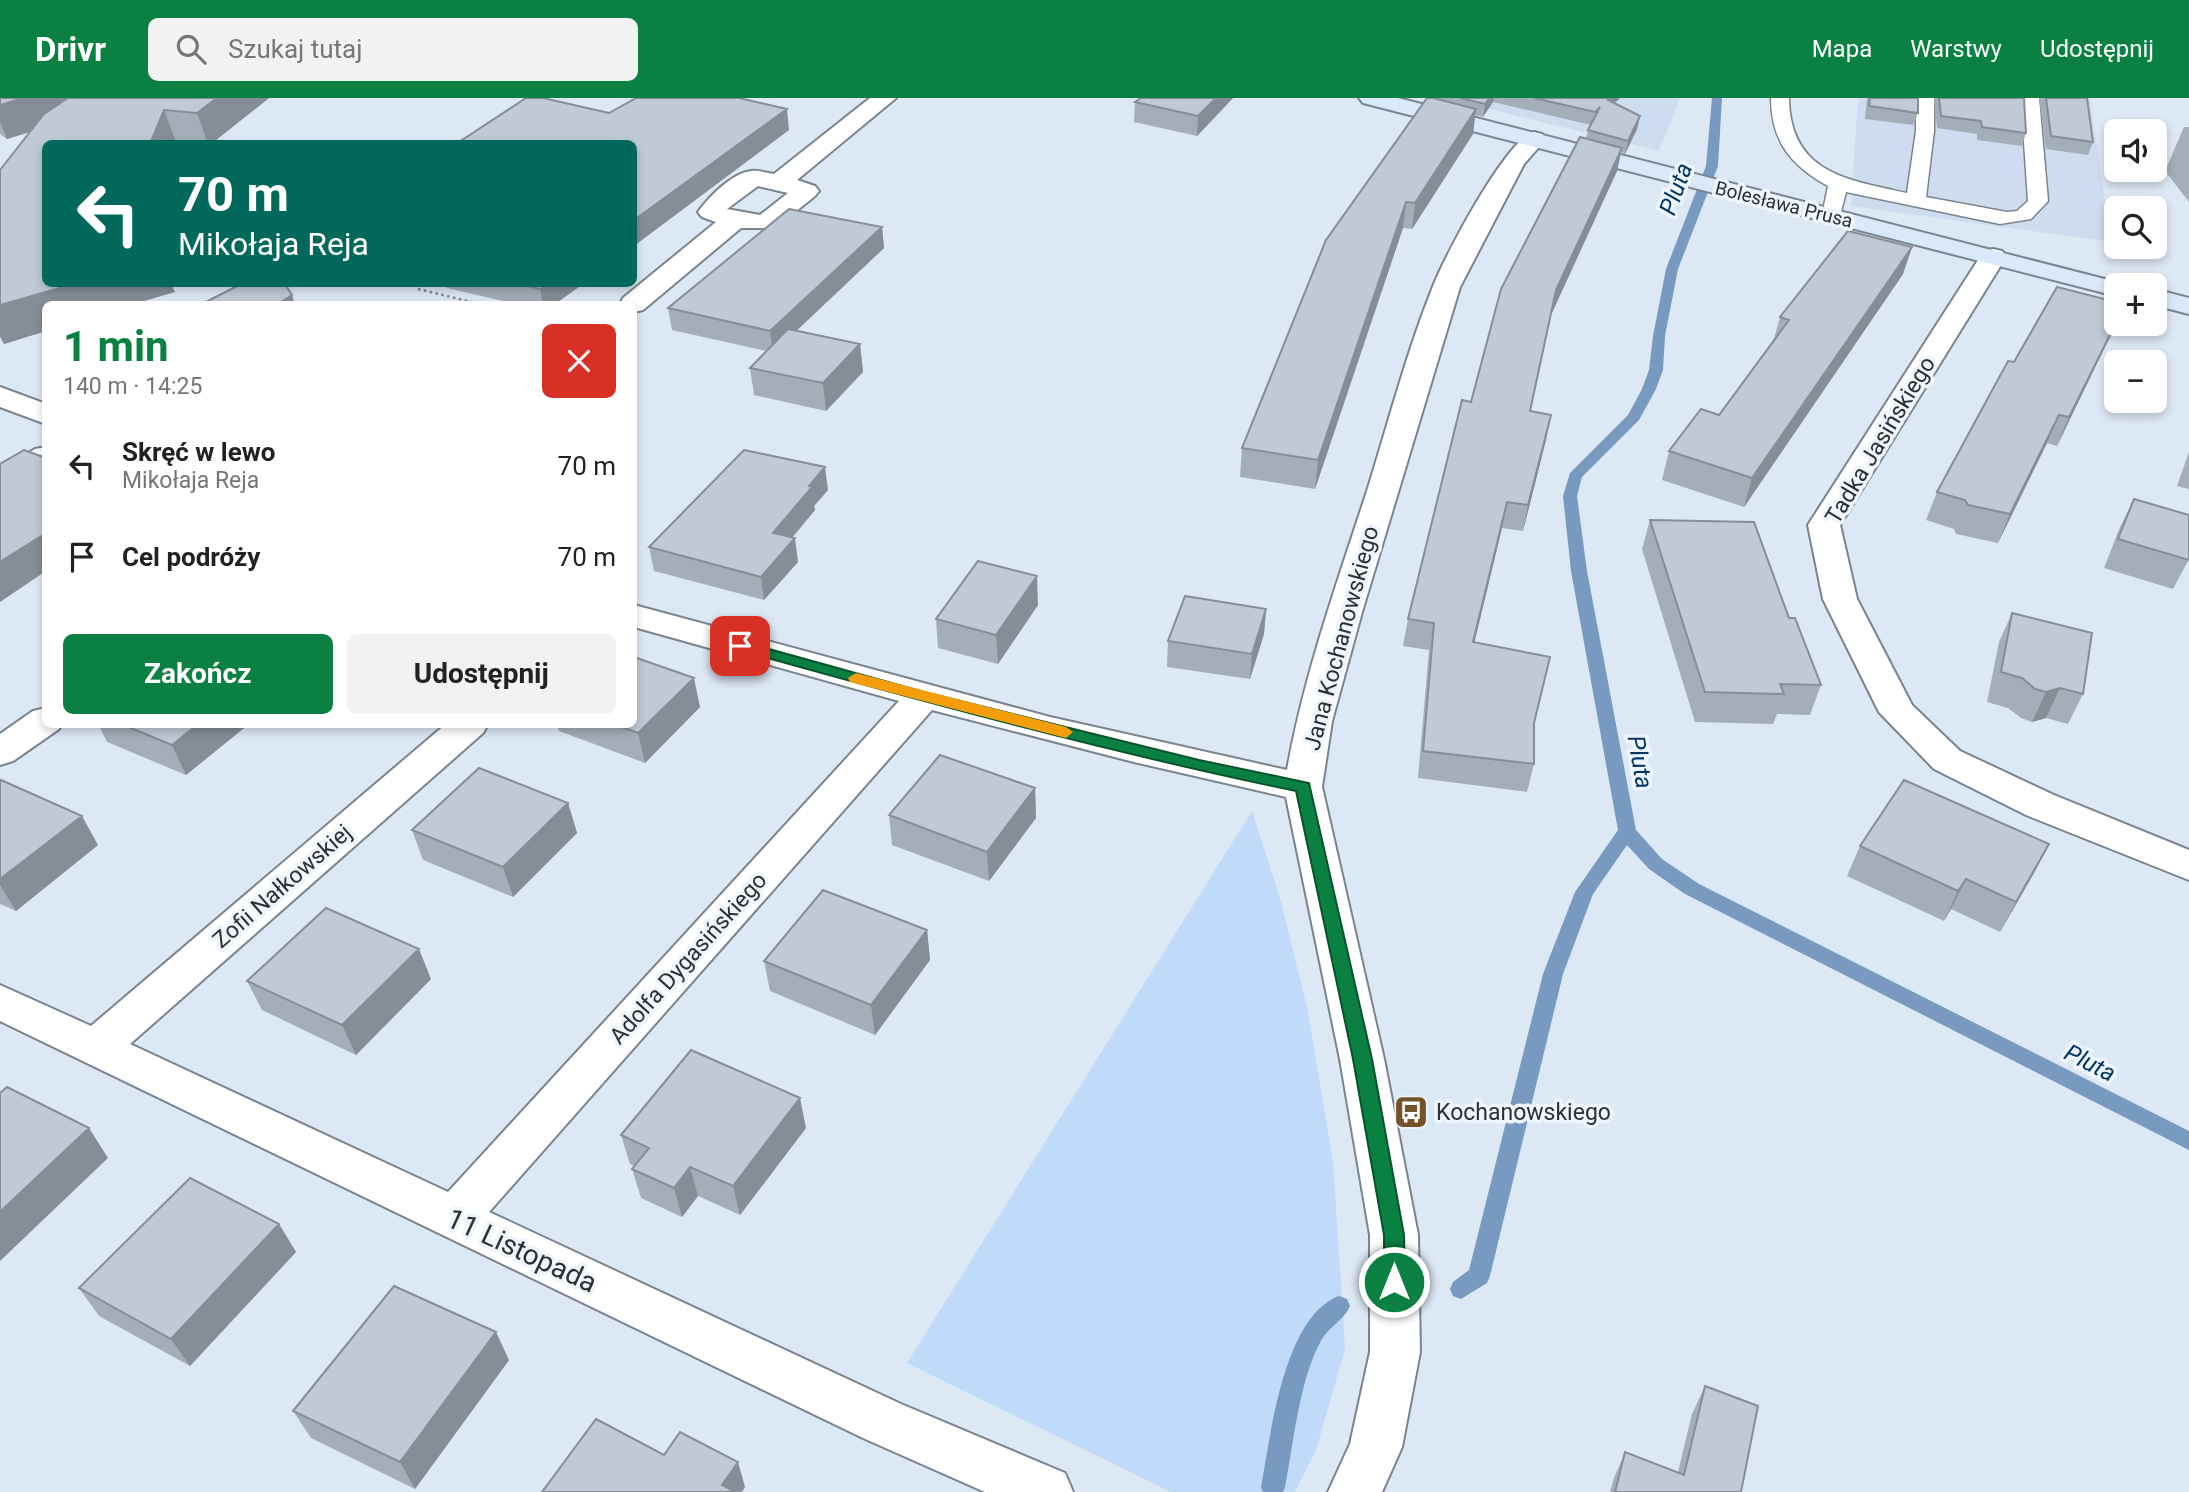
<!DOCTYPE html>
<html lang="pl">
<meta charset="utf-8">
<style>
body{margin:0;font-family:Roboto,sans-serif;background:#f2f2f2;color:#222;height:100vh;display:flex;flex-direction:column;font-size:26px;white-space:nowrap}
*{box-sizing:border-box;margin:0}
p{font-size:23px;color:#767676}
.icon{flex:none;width:38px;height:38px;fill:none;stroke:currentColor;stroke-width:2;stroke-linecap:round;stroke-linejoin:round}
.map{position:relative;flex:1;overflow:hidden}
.side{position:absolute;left:42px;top:203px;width:595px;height:427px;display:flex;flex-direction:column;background:#fff;border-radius:10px;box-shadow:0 4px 10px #0003}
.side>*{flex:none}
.banner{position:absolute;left:42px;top:42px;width:595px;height:147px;border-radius:10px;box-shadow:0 4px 10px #0003;background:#00695c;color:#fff;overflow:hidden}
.buttons{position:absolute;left:2104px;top:21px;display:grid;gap:14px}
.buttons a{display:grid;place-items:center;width:63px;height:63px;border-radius:10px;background:#fff;box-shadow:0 4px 10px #0003;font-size:35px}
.pin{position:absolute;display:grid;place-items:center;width:60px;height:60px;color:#fff;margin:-30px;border-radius:14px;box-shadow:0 4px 10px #0006}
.me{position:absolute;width:77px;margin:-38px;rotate:0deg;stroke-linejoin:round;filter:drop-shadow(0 0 5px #0008)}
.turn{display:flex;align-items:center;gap:24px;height:147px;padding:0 21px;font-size:32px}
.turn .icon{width:91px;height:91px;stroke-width:2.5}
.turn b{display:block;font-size:49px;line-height:60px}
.round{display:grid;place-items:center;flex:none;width:74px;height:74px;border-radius:10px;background:#f2f2f2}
.headline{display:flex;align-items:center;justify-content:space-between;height:119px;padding:0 21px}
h1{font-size:42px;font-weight:700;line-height:52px;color:#0b8043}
.action{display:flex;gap:14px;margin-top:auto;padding:14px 21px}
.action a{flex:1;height:80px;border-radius:10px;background:#0b8043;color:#fff;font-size:28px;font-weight:700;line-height:80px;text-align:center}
.action a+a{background:#f2f2f2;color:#222}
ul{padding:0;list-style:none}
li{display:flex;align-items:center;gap:21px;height:91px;padding:0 21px}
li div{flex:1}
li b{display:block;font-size:26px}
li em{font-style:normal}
header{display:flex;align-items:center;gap:42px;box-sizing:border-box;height:98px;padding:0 35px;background:#0b8043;color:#fff}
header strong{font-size:33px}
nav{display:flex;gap:38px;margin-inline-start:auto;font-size:24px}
.search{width:490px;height:63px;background:#f2f2f2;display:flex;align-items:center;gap:18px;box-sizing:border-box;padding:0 24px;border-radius:10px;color:#767676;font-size:26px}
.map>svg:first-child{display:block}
.built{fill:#cdddef}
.green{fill:#bfdbf9}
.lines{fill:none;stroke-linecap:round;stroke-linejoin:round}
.stream{fill:#789ac0;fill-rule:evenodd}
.lane-casing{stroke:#7a848f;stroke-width:3}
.street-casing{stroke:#7a848f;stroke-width:4}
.secondary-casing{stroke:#7a848f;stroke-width:4}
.path{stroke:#7f868f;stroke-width:2.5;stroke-dasharray:2.5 3.5;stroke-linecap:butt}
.lane{fill:#fff;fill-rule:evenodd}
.street{fill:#fff;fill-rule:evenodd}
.secondary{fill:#d9e9fa;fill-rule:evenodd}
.wall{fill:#a4aeb8}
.shaded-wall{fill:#868d96}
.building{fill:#bfcad6;stroke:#868d96;stroke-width:2}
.route{fill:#0b8043;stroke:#07532c;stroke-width:2}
.slow{fill:#f59e0b}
.labels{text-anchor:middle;stroke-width:7;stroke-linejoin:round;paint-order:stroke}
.far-street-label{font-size:19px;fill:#2c3035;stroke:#eef5fc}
.street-label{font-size:23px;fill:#2c3035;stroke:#eef5fc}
.poi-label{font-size:23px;fill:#2c3035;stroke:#eef5fc;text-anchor:start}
.water-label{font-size:24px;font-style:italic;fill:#003665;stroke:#eef5fc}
.near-street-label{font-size:28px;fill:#2c3035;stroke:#eef5fc}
</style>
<header>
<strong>Drivr</strong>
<div class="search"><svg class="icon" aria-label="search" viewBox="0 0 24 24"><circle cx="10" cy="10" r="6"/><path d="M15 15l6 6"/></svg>Szukaj tutaj</div>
<nav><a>Mapa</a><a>Warstwy</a><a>Udostępnij</a></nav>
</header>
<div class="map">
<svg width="2189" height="1394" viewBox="0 0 2189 1394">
<rect width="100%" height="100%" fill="#dde8f5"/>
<path class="built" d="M 1445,0 L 1680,0 L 1659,53 Z
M 1858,0 L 2090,0 L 2111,144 L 1851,108 Z"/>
<path class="green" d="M 1252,713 L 1280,800 L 1307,909 L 1333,1063 L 1345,1251 L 1316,1352 L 1295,1394 L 1171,1394 L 907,1265 Z"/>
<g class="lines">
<path class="stream" d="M 1712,0 L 1722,0 L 1718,68 L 1678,171 L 1665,238 L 1663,272 L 1656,291 L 1639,322 L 1582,379 L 1577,398 L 1587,473 L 1636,732 L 1662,761 L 1699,786 L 2189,1033 L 2189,1052 L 1685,796 L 1649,771 L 1627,747 L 1593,796 L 1563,876 L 1490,1178 L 1487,1185 L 1461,1201 L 1453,1198 L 1450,1191 L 1453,1184 L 1469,1172 L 1543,876 L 1575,794 L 1618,732 L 1571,473 L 1563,398 L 1570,375 L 1628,317 L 1642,291 L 1649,272 L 1653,238 L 1666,171 L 1706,68 Z
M 1339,1198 L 1347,1201 L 1350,1208 C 1344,1222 1330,1228 1322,1241 C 1299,1281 1294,1344 1285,1389 L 1283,1394 L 1263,1394 L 1261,1389 C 1271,1337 1283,1219 1339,1198 Z"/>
<g class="lane-casing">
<path id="lane" d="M 1771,0 L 1789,0 C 1790,75 1847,82 1907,95 L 1916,33 L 1916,0 L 1934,0 L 1934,33 L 1926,99 L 2007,114 L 2017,113 L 2028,103 L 2021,0 L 2039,0 L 2048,103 L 2031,121 L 2000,126 L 1846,94 L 1839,122 L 1825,122 L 1822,118 L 1828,88 C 1791,68 1771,43 1771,0 Z"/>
</g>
<g class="street-casing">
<path id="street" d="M 870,0 L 896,0 L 797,82 L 815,88 L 819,93 L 815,98 L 775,130 L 741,130 L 643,212 L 634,214 L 634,206 L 620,206 L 623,200 L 716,124 L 702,119 L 698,114 C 709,99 732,75 751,73 C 758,72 767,75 774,76 ZM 758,88 L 788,95 L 760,117 L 727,111 Z
M 1534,34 L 1542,36 L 1546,41 L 1524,66 L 1460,189 L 1362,514 L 1332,623 L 1322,689 L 1384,961 L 1418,1137 L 1420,1254 L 1402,1349 L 1382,1394 L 1328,1394 L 1350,1346 L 1370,1254 L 1370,1137 L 1340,961 L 1286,699 L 1134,664 L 932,612 L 489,1114 L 901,1306 L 1065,1375 L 1073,1394 L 985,1394 L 863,1340 L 0,923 L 0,887 L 91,928 L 446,626 L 488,626 L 483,635 L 130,946 L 448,1094 L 899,603 L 634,529 L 634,507 L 1050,619 L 1287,672 C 1304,577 1337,485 1367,393 C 1388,326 1406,256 1432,191 C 1443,161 1506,41 1534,34 Z
M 1993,151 L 2002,153 L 2006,159 L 1840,427 L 1857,501 L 1912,607 L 1960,653 L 2054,697 L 2189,752 L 2189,782 L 2026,717 L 1934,671 L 1879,614 L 1823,501 L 1808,427 L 1980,159 L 1984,153 Z
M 0,289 L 46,306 L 46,326 L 0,309 Z
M 46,349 L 46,372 L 11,394 L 0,396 L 0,373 L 35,351 Z
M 46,610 L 46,626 L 62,626 L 59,631 L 13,663 L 0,667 L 0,636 L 33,613 Z"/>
</g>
<g class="secondary-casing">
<path id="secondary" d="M 1359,0 L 1398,0 L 2128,187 L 2116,187 L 2116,198 L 1363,5 Z
M 2154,191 L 2189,200 L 2189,216 L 2154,207 Z"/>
</g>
<path class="path" d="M 418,191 L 480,206"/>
<use href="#lane" class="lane"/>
<use href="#street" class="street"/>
<use href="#secondary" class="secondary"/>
</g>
<path class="wall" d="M 0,0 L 269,0 L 211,46 L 193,46 L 176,44 L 175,46 L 46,46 L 175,194 L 46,206 L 46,233 L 4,246 L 0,239 L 0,72 L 31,34 L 7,41 L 0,36 Z
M 1141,0 L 1233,0 L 1197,38 L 1134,24 L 1135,4 Z
M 1437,0 L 1620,0 L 1615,5 L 1640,18 L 1637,31 L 1625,56 L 1621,54 L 1617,73 L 1551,217 L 1530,313 L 1546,342 L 1523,433 L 1502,430 L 1474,544 L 1534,626 L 1534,666 L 1527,694 L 1418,680 L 1429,552 L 1403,548 L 1408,521 L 1471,304 L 1586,41 L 1588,32 L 1591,27 L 1493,4 L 1483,19 L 1475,17 L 1473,36 L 1412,131 L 1403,130 L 1315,391 L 1240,379 L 1242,350 Z
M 1867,0 L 1918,0 L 1918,15 L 1913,27 L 1865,21 Z
M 1934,0 L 2024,0 L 2026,35 L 2022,48 L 1977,42 L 1977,36 L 1937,30 Z
M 2039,0 L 2087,0 L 2093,44 L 2088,57 L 2046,51 Z
M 2184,29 L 2189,29 L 2189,104 L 2165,73 Z
M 882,129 L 884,150 L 797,232 L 860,246 L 863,274 L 826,313 L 754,297 L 750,270 L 766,253 L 672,232 L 668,210 Z
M 1912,149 L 1903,176 L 1744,409 L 1662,382 L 1669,353 L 1719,317 L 1773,244 L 1780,219 Z
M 446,186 L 583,186 L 555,206 L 515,206 L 447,190 Z
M 2116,226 L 2057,348 L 2047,345 L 1998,445 L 1956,436 L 1954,431 L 1926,422 L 1937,394 L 2014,264 Z
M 2189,354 L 2189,391 L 2177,388 Z
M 828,392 L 814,408 L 815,412 L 792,440 L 798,464 L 764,502 L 654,473 L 649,449 Z
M 2134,401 L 2189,461 L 2173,491 L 2104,470 L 2120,429 Z
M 1650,422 L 1789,520 L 1821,587 L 1810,617 L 1777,616 L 1773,626 L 1695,624 L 1642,451 Z
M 1038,507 L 998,566 L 938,550 L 936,521 Z
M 1266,511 L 1264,536 L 1250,581 L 1167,569 L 1168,543 Z
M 2012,515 L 2083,596 L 2068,626 L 2046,620 L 2032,624 L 2021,620 L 2008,610 L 1987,604 L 1999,544 Z
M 700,609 L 645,665 L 559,633 L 557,626 L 634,626 Z
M 98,626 L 249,626 L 186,677 L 107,644 Z
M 0,683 L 98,747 L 16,813 L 0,806 Z
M 1035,690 L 1036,720 L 989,783 L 892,747 L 889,717 Z
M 568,705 L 577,735 L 513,799 L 423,762 L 412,732 Z
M 1860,748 L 2034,775 L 2000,834 L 1951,811 L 1944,823 L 1847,778 Z
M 927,832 L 930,862 L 875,937 L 770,893 L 764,863 Z
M 431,881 L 356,957 L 262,912 L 247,883 Z
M 806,1030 L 740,1117 L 698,1098 L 682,1119 L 641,1100 L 632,1071 L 634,1068 L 630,1066 L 621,1037 Z
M 279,1126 L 296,1154 L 190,1268 L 99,1218 L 79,1190 Z
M 509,1262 L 415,1391 L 311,1340 L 293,1313 Z
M 1705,1288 L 1741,1394 L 1610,1394 L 1614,1380 L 1625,1354 L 1678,1374 L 1692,1316 Z"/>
<path class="shaded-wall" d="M 23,0 L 90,0 L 50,27 L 7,41 L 0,24 L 0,7 Z
M 217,0 L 269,0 L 211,46 L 208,46 L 197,15 Z
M 1216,0 L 1233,0 L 1197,38 L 1198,18 Z
M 1490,0 L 1494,0 L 1493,4 L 1483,19 L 1485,6 Z
M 1610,0 L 1620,0 L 1605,14 L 1608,2 Z
M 787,11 L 789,32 L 634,148 L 634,122 Z
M 1476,11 L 1473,36 L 1412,131 L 1415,105 Z
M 164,12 L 176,44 L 175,46 L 150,46 Z
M 1640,18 L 1637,31 L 1625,56 L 1628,43 Z
M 1622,50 L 1617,73 L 1551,217 L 1556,192 Z
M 1406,104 L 1403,130 L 1315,391 L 1318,362 Z
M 882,129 L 884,150 L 773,255 L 770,233 Z
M 1912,149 L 1903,176 L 1744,409 L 1752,380 Z
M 74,186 L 171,186 L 175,194 L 134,206 L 46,206 L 46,233 L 4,246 L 0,238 L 0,207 Z
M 547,186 L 583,186 L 555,206 L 543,206 L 540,191 Z
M 292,197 L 295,206 L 278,206 Z
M 2116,226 L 2057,348 L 2069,319 Z
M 860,246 L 863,274 L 826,313 L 823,285 Z
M 1551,317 L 1546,342 L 1523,433 L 1528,407 Z
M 2059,317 L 2047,345 L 1998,445 L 2010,416 Z
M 825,369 L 828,392 L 814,408 L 815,412 L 776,458 L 773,435 Z
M 1507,404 L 1502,430 L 1468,571 L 1473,544 Z
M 46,435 L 46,473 L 0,504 L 0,464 Z
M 795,440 L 798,464 L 764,502 L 761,479 Z
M 1037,478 L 1038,507 L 998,566 L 996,537 Z
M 1266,511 L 1264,536 L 1250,581 L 1252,556 Z
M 694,580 L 700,609 L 645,665 L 638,635 Z
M 2060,590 L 2046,620 L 2032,624 L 2046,594 Z
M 198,626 L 249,626 L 186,677 L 172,647 Z
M 1035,690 L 1036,720 L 989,783 L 987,754 Z
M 568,705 L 577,735 L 513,799 L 503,769 Z
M 82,718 L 98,747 L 16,813 L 0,787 L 0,781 Z
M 2049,746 L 2034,775 L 2000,834 L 2016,804 Z
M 1966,781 L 1951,811 L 1944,823 L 1958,793 Z
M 927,832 L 930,862 L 875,937 L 871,907 Z
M 419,851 L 431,881 L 356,957 L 342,927 Z
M 800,1000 L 806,1030 L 740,1117 L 733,1088 Z
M 89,1030 L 108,1060 L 0,1163 L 0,1114 Z
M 690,1069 L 698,1098 L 682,1119 L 674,1090 Z
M 279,1126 L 296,1154 L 190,1268 L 171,1241 Z
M 496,1234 L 509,1262 L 415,1391 L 400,1364 Z
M 738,1364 L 745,1389 L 742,1394 L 724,1394 L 722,1387 Z"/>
<path class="building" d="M 0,0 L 23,0 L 0,7 Z
M 68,0 L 217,0 L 197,15 L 164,12 L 150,46 L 46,46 L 46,186 L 74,186 L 0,207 L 0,72 L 44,16 Z
M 526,0 L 543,0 L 609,15 L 636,0 L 739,0 L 787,11 L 634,122 L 634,46 L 456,46 Z
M 1141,0 L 1216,0 L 1198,18 L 1135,4 Z
M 1427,0 L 1433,0 L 1476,11 L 1415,105 L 1406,104 L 1318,362 L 1242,350 L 1326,142 Z
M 1460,0 L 1490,0 L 1485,6 Z
M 1534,0 L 1610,0 L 1608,2 L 1640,18 L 1628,43 L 1588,32 L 1600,9 L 1595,14 Z
M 1870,0 L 1918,0 L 1918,15 L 1869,8 Z
M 1939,0 L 2024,0 L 2026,35 L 1982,29 L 1981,23 L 1941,18 Z
M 2046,0 L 2087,0 L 2093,44 L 2051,38 Z
M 1580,39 L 1622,50 L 1556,192 L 1530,313 L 1551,317 L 1528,407 L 1507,404 L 1473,544 L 1550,559 L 1534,625 L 1534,666 L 1423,653 L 1434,525 L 1408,521 L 1462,302 L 1471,304 L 1501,191 Z
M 789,111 L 882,129 L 770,233 L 668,210 Z
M 1848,133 L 1912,149 L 1752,380 L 1669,353 L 1701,311 L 1719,317 L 1789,222 L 1780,219 Z
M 241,186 L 285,186 L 292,197 L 278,206 L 202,206 Z
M 519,186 L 547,186 L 540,191 Z
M 2057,189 L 2116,204 L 2116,225 L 2069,319 L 2059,317 L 2010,416 L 1968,407 L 1965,402 L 1937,394 L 2008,263 L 2014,264 Z
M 788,231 L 860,246 L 823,285 L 750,270 Z
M 24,352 L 46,360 L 46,435 L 0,464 L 0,366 Z
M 744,352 L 825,369 L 809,388 L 812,389 L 773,435 L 795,440 L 761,479 L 649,449 Z
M 2134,401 L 2189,417 L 2189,462 L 2118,441 Z
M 1650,422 L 1754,424 L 1789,520 L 1795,520 L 1821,587 L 1780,586 L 1784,596 L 1705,594 Z
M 978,463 L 1037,478 L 996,537 L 936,521 Z
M 1185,498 L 1266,511 L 1252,556 L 1168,543 Z
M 2012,515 L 2092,535 L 2083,596 L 2060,590 L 2046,594 L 2035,591 L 2022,580 L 2001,574 Z
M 634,559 L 694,580 L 638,635 L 614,626 L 634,626 Z
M 121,626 L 198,626 L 172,647 Z
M 940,657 L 1035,690 L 987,754 L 889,717 Z
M 479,670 L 568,705 L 503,769 L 412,732 Z
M 1,682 L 82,718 L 0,781 L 0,683 Z
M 1904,682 L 2049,746 L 2016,804 L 1966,781 L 1958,793 L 1860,748 Z
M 823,792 L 927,832 L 871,907 L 764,863 Z
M 326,810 L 419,851 L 342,927 L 247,883 Z
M 691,952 L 800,1000 L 733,1088 L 690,1069 L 674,1090 L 632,1071 L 649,1050 L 621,1037 Z
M 7,989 L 89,1030 L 0,1114 L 0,995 Z
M 190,1080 L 279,1126 L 171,1241 L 79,1190 Z
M 394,1188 L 496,1234 L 400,1364 L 293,1313 Z
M 1705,1288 L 1758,1308 L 1741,1394 L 1615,1394 L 1625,1354 L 1684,1377 Z
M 596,1321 L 664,1357 L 680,1334 L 738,1364 L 722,1387 L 735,1394 L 542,1394 Z"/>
<path class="route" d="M 740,543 L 924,594 L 1199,662 L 1309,685 L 1372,961 L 1404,1137 L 1405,1184 L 1402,1190 L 1394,1193 L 1387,1190 L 1384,1184 L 1384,1137 L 1353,961 L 1296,693 C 1107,654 921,603 735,551 L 735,544 Z"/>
<path class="slow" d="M 856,575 L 1066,629 L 1073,634 L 1066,640 L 850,584 L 848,580 Z"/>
<defs>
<g id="bus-square" transform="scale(1.75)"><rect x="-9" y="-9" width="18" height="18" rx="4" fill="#74532a" stroke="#eef5fc"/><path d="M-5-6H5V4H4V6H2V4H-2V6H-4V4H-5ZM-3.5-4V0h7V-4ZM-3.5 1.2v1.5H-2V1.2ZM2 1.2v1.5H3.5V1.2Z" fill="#fff"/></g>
</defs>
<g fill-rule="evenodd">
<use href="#bus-square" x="1411" y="1014"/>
</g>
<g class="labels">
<g class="far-street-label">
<text transform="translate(1784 106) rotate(14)" y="7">Bolesława Prusa</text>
</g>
<g class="street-label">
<text transform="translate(1880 342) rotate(-59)" y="8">Tadka Jasińskiego</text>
<text transform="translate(1341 540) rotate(-75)" y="8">Jana Kochanowskiego</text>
<text transform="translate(282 788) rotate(-41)" y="8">Zofii Nałkowskiej</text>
<text transform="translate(688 860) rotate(-48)" y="8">Adolfa Dygasińskiego</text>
</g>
<g class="poi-label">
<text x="1436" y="1022">Kochanowskiego</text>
</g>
<g class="water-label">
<text transform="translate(1676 91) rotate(-70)" y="8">Pluta</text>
<text transform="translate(1640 664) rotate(80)" y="8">Pluta</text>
<text transform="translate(2090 965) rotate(27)" y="8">Pluta</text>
</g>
<g class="near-street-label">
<text transform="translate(522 1152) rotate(25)" y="10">11 Listopada</text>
</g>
</g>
</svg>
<div class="buttons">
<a><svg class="icon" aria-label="sound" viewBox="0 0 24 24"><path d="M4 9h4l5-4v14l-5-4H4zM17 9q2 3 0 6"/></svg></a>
<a><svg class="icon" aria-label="search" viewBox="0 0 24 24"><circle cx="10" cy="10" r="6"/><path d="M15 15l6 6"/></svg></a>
<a>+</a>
<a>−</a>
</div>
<div class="pin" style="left:740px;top:548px;background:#d93025"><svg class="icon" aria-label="arrive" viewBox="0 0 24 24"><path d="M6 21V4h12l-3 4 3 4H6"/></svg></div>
<svg class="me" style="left:1394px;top:1184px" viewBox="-20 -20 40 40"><circle r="17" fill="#0b8043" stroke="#fff" stroke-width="3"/><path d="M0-11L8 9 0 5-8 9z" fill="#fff"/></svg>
<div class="banner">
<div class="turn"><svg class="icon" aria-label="left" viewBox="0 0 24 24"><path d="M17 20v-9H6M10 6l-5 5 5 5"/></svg><div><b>70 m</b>Mikołaja Reja</div></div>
</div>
<section class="side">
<div class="headline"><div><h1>1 min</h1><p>140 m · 14:25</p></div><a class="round" style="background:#d93025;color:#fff"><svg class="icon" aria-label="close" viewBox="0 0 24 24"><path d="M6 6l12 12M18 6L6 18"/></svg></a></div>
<ul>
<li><svg class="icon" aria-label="left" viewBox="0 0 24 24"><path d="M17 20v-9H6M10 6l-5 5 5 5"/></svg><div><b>Skręć w lewo</b><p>Mikołaja Reja</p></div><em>70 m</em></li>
<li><svg class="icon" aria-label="arrive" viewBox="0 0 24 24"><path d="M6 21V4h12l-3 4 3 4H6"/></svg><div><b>Cel podróży</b></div><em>70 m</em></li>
</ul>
<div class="action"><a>Zakończ</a><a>Udostępnij</a></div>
</section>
</div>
